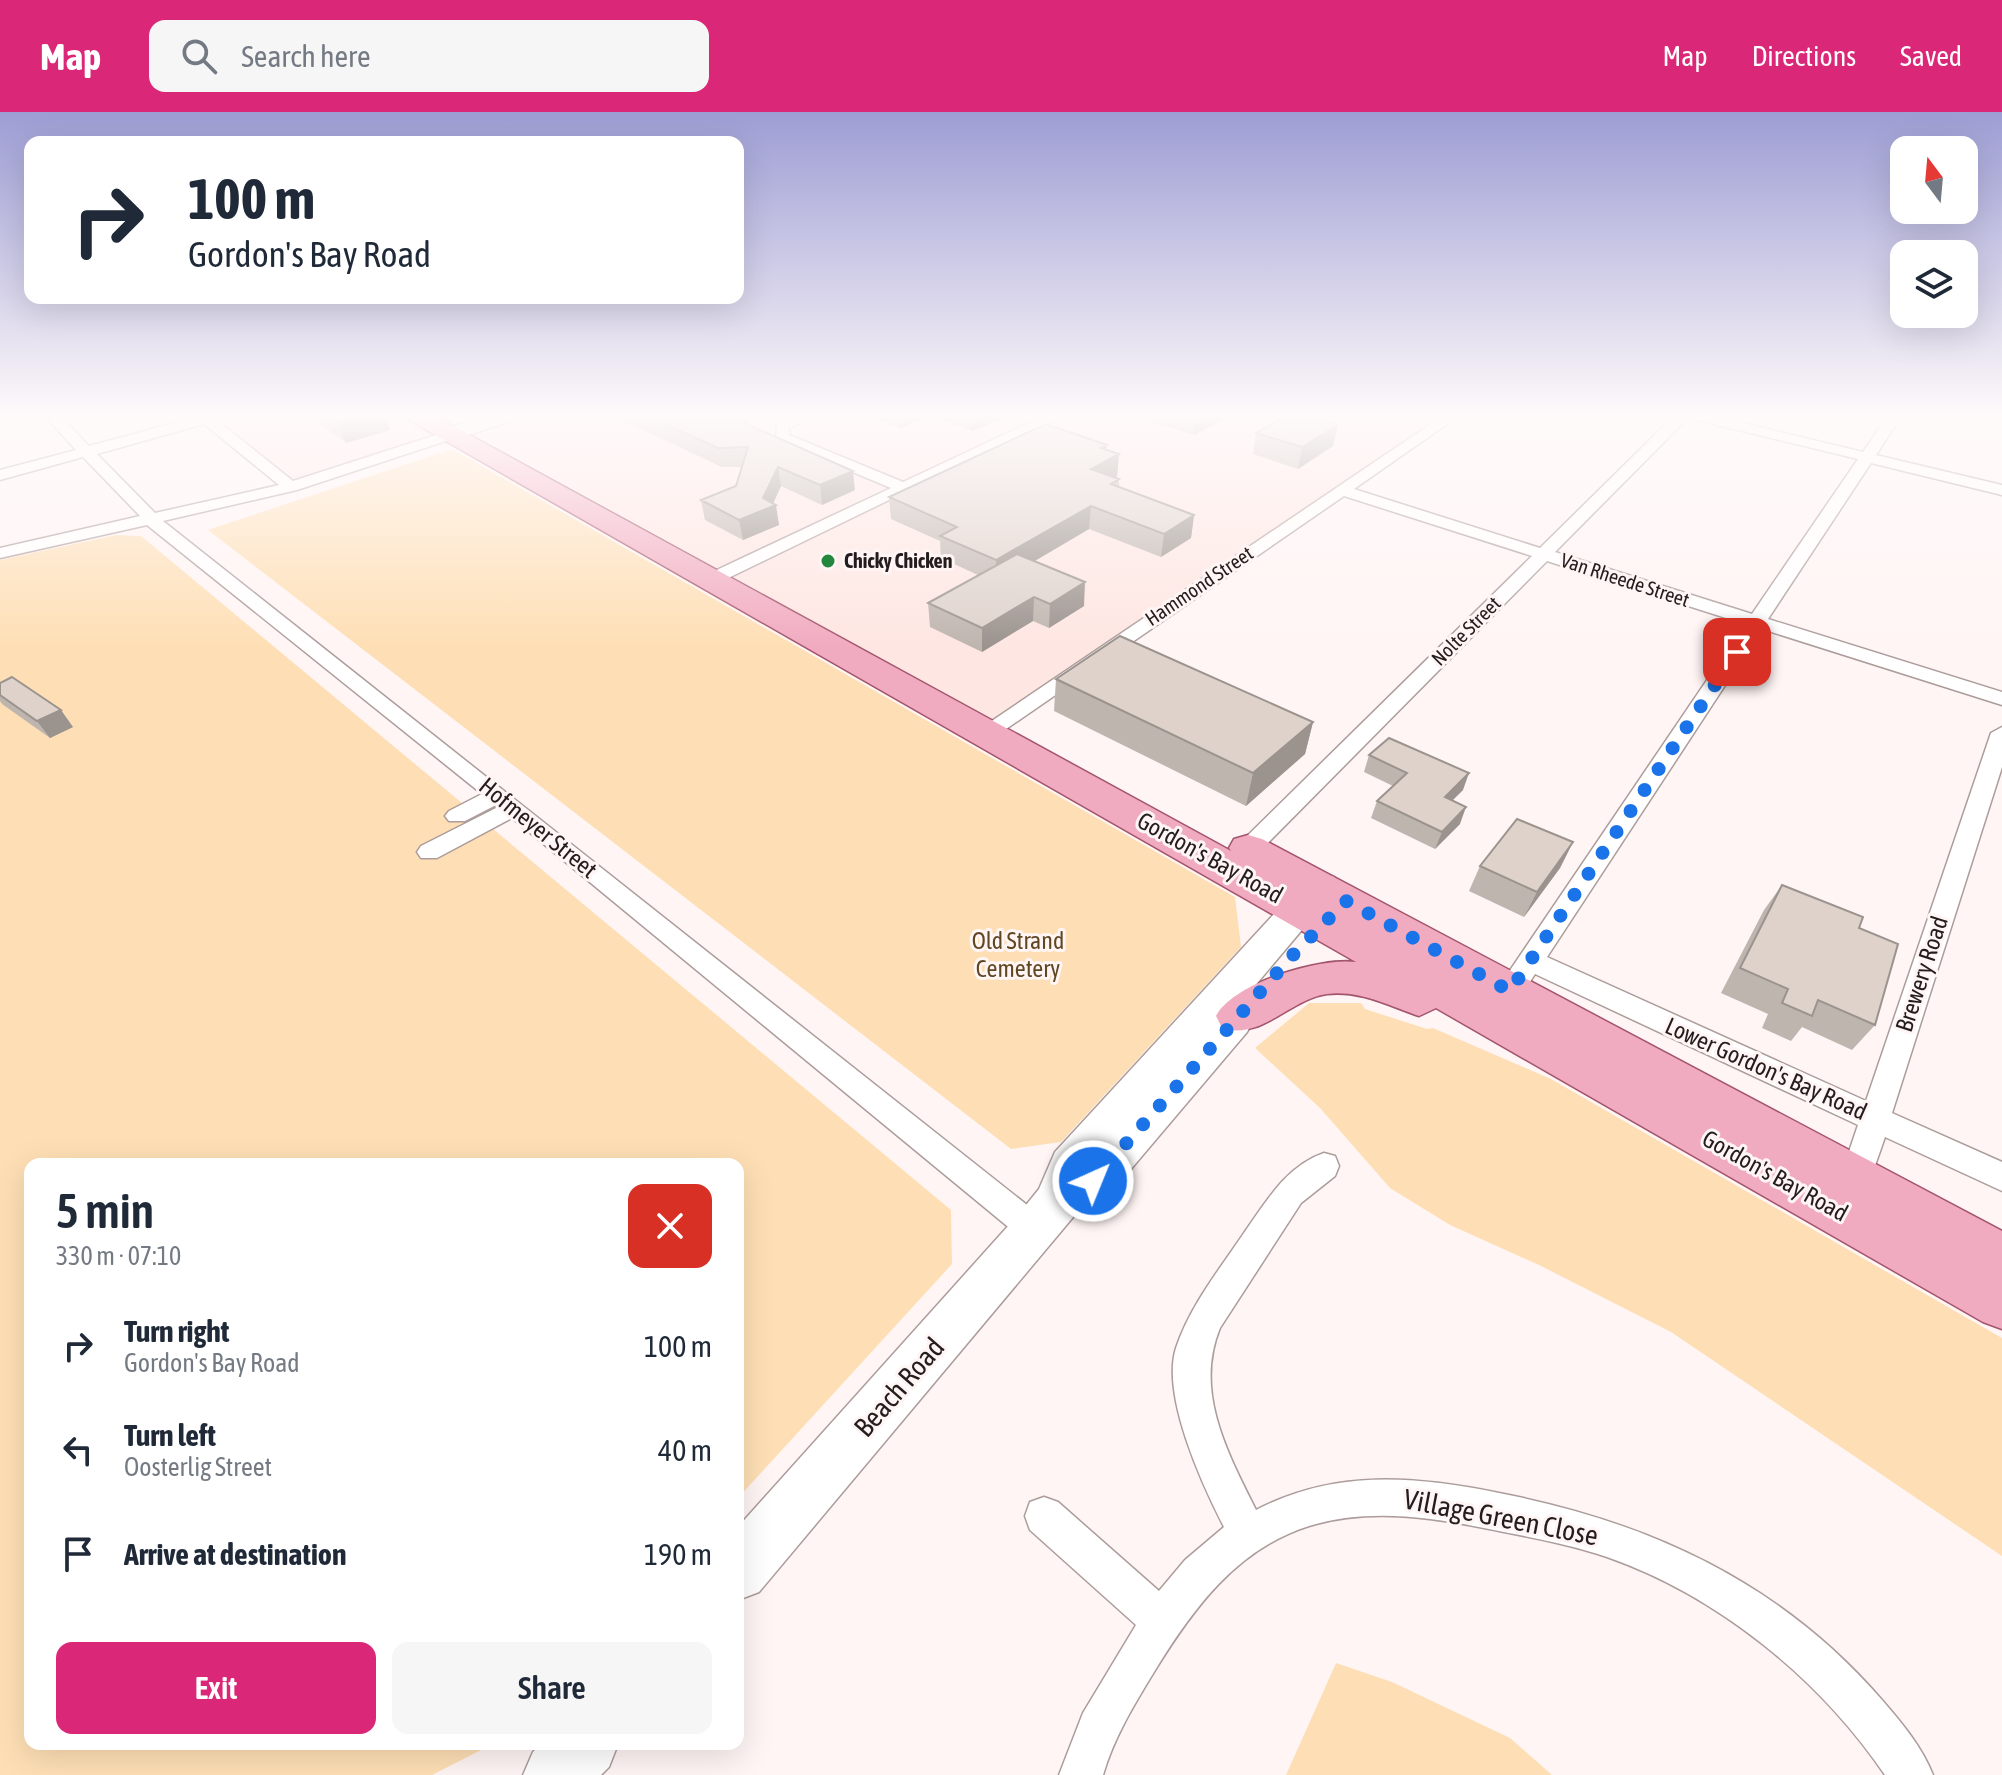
<!DOCTYPE html>
<meta charset="utf-8">
<style>
body{margin:0;font-family:"Asap Condensed",sans-serif;background:#f6f6f7;color:#1f2937;height:100vh;display:flex;flex-direction:column;font-size:30px;white-space:nowrap}
*{box-sizing:border-box;margin:0}
p{font-size:26px;color:#747a83}
.icon{flex:none;width:44px;height:44px;fill:none;stroke:currentColor;stroke-width:2;stroke-linecap:round;stroke-linejoin:round}
.map{position:relative;flex:1;overflow:hidden}
.drawer{position:absolute;left:24px;top:1046px;width:720px;height:592px;display:flex;flex-direction:column;background:#fff;border-radius:16px;box-shadow:0 8px 32px #0002}
.drawer>*{flex:none}
.hud{position:absolute;left:24px;top:24px;width:720px;height:168px;border-radius:16px;box-shadow:0 8px 32px #0002;background:#fff;color:#1f2937;overflow:hidden}
.needle{width:52px;rotate:344deg}
.fabs{position:absolute;left:1890px;top:24px;display:grid;gap:16px}
.fabs a{display:grid;place-items:center;width:88px;height:88px;border-radius:16px;background:#fff;box-shadow:0 8px 32px #0002;font-size:40px}
.pin{position:absolute;display:grid;place-items:center;width:68px;height:68px;color:#fff;margin:-34px;border-radius:16px;box-shadow:0 4px 12px #0006}
.me{position:absolute;width:88px;margin:-44px;rotate:44deg;stroke-linejoin:round;filter:drop-shadow(0 0 6px #0008)}
.turn{display:flex;align-items:center;gap:28px;height:168px;padding:0 32px;font-size:36px}
.turn .icon{width:104px;height:104px;stroke-width:2.5}
.turn b{display:block;font-size:56px;line-height:68px}
.round{display:grid;place-items:center;flex:none;width:84px;height:84px;border-radius:16px;background:#f6f6f7}
.head{display:flex;align-items:center;justify-content:space-between;height:136px;padding:0 32px}
h1{font-size:48px;font-weight:600;line-height:60px}
.cta{display:flex;gap:16px;margin-top:auto;padding:16px 32px}
.cta a{flex:1;height:92px;border-radius:16px;background:#db2777;color:#fff;font-size:32px;font-weight:600;line-height:92px;text-align:center}
.cta a+a{background:#f6f6f7;color:#1f2937}
ul{padding:0;list-style:none}
li{display:flex;align-items:center;gap:24px;height:104px;padding:0 32px}
li div{flex:1}
li b{display:block;font-size:30px}
li em{font-style:normal}
header{display:flex;align-items:center;gap:48px;box-sizing:border-box;height:112px;padding:0 40px;background:#db2777;color:#fff}
header strong{font-size:38px}
nav{display:flex;gap:44px;margin-inline-start:auto;font-size:28px}
.search{width:560px;height:72px;background:#f6f6f7;display:flex;align-items:center;gap:20px;box-sizing:border-box;padding:0 28px;border-radius:16px;color:#747a83;font-size:30px}
.map>svg:first-child{display:block}
.built{fill:#fee6e2}
.green{fill:#fedfb5}
.lines{fill:none;stroke-linecap:round;stroke-linejoin:round}
.street-casing{stroke:#ac9d9b;stroke-width:3}
.secondary-casing{stroke:#ac9d9b;stroke-width:3}
.primary-casing{stroke:#a3556c;stroke-width:3}
.street{fill:#fff;fill-rule:evenodd}
.secondary{fill:#fff;fill-rule:evenodd}
.primary{fill:#f1abc0;fill-rule:evenodd}
.wall{fill:#bfb5af}
.shaded-wall{fill:#9b938e}
.building{fill:#ded2cb;stroke:#9b938e;stroke-width:2}
.route{stroke:#1a73e8;stroke-width:14;stroke-dasharray:0 25.2}
.poi-dot{fill:#22883d;stroke:#fff5f4;stroke-width:3}
.labels{text-anchor:middle;stroke-width:6;stroke-linejoin:round;paint-order:stroke}
.far-poi-label{font-size:20px;font-weight:bold;fill:#231d1d;stroke:#fff5f4;text-anchor:start}
.far-street-label{font-size:20px;fill:#231d1d;stroke:#fff5f4}
.street-label{font-size:24px;fill:#231d1d;stroke:#fff5f4}
.park-label{font-size:24px;fill:#604722;stroke:#fff5f4}
.near-street-label{font-size:28px;fill:#231d1d;stroke:#fff5f4}
</style>
<header>
<strong>Map</strong>
<div class="search"><svg class="icon" aria-label="search" viewBox="0 0 24 24"><circle cx="10" cy="10" r="6"/><path d="M15 15l6 6"/></svg>Search here</div>
<nav><a>Map</a><a>Directions</a><a>Saved</a></nav>
</header>
<div class="map">
<svg width="2002" height="1663" viewBox="0 0 2002 1663">
<rect width="100%" height="100%" fill="#fff5f4"/>
<path class="built" d="M 224,303 L 1444,303 L 997,611 L 467,318 L 291,374 L 209,307 Z"/>
<path class="green" d="M 452,337 L 1235,785 L 1241,835 L 1061,1030 L 1011,1037 L 208,418 Z
M 116,423 L 141,424 L 951,1098 L 952,1152 L 738,1386 L 738,1052 L 30,1052 L 30,1632 L 493,1632 L 432,1663 L 0,1663 L 0,448 Z
M 1309,891 L 1361,891 L 1365,897 L 1427,917 L 1433,916 L 1551,967 L 2002,1226 L 2002,1444 L 1671,1220 L 1539,1153 L 1450,1113 L 1390,1076 L 1320,996 L 1255,936 Z
M 1336,1551 L 1392,1570 L 1510,1626 L 1552,1663 L 1286,1663 Z"/>
<g class="lines">
<g class="street-casing">
<path id="street" d="M 44,303 L 59,303 L 89,334 L 197,305 L 195,303 L 229,303 L 218,309 L 293,369 L 448,319 L 458,319 L 458,325 L 297,378 L 163,409 L 1046,1108 L 1051,1118 L 1046,1128 L 1035,1133 L 1024,1128 L 512,706 L 437,746 L 421,746 L 417,740 L 421,734 L 498,695 L 496,693 L 465,709 L 449,709 L 445,704 L 449,699 L 482,682 L 147,413 L 0,446 L 0,436 L 140,404 L 83,345 L 0,368 L 0,358 L 76,338 ZM 204,312 L 279,373 L 155,401 L 97,342 Z
M 797,303 L 815,303 L 789,316 L 789,323 L 903,370 L 1046,303 L 1064,303 L 718,471 L 706,471 L 703,467 L 706,463 L 891,376 L 776,328 L 777,311 Z
M 1444,303 L 1460,303 L 1354,377 L 1540,436 L 1675,303 L 1709,303 L 1863,340 L 1888,303 L 1902,303 L 1876,343 L 2002,373 L 2002,383 L 1871,351 L 1768,507 L 2002,580 L 2002,593 L 1762,517 L 1547,845 L 1866,989 L 1991,621 L 2002,615 L 2002,655 L 1892,1001 L 2002,1050 L 2002,1079 L 1885,1025 L 1863,1088 L 1852,1092 L 1841,1088 L 1836,1078 L 1858,1013 L 1535,862 C 1525,877 1520,893 1500,886 L 1496,879 L 1745,512 L 1547,449 L 1257,742 L 1241,742 L 1237,736 L 1241,730 L 1532,444 L 1344,384 L 993,626 L 985,627 L 974,621 ZM 1688,306 L 1858,347 L 1752,502 L 1555,440 Z
M 1324,1041 L 1335,1044 L 1339,1054 L 1335,1064 L 1301,1091 L 1220,1216 C 1194,1279 1227,1340 1256,1398 C 1335,1357 1415,1364 1499,1381 C 1649,1410 1780,1470 1882,1588 C 1902,1611 1922,1635 1933,1663 L 1885,1663 C 1819,1566 1718,1484 1607,1445 C 1569,1432 1529,1425 1489,1417 C 1430,1405 1368,1396 1309,1414 C 1236,1437 1192,1498 1154,1560 C 1134,1593 1114,1625 1103,1663 L 1059,1663 L 1083,1601 L 1136,1513 L 1030,1418 L 1025,1404 L 1030,1390 L 1044,1385 L 1058,1390 L 1159,1479 L 1185,1448 L 1224,1415 C 1202,1372 1161,1283 1176,1236 C 1190,1194 1219,1158 1244,1121 C 1266,1090 1286,1054 1324,1041 Z"/>
</g>
<g class="secondary-casing">
<path id="secondary" d="M 490,303 L 520,303 L 517,307 L 453,328 L 442,322 L 445,317 Z
M 1321,761 L 1334,765 L 1339,774 L 1237,895 L 1247,898 L 1253,909 L 1247,920 L 1109,1083 L 1074,1104 L 759,1480 L 738,1488 L 738,1415 L 1018,1103 L 1039,1077 L 1055,1040 L 1308,765 Z
M 541,1632 L 618,1632 L 609,1655 L 601,1663 L 523,1663 L 533,1640 Z"/>
</g>
<g class="primary-casing">
<path id="primary" d="M 405,303 L 433,303 L 1231,739 L 1229,736 L 1234,727 L 1248,723 L 1262,727 L 2002,1119 L 2002,1217 L 1983,1210 L 1436,896 L 1419,904 C 1389,894 1360,878 1327,882 C 1290,887 1261,929 1222,916 L 1216,904 C 1233,871 1320,845 1356,850 L 409,308 Z"/>
</g>
<use href="#street" class="street"/>
<use href="#secondary" class="secondary"/>
<use href="#primary" class="primary"/>
</g>
<path class="wall" d="M 310,303 L 384,303 L 390,318 L 346,331 L 312,306 Z
M 616,303 L 763,303 L 743,310 L 855,378 L 822,393 L 781,374 L 773,391 L 779,413 L 743,428 L 705,408 L 701,388 L 736,374 L 742,355 L 722,355 L 617,306 Z
M 864,303 L 1010,303 L 972,319 L 929,303 L 900,316 Z
M 1149,303 L 1233,303 L 1194,323 L 1149,309 Z
M 1338,313 L 1333,334 L 1298,357 L 1253,342 L 1256,321 Z
M 1106,338 L 1119,342 L 1117,364 L 1114,365 L 1119,367 L 1119,374 L 1194,403 L 1191,426 L 1161,445 L 1089,417 L 1035,449 L 1084,494 L 1049,516 L 1033,509 L 982,540 L 930,515 L 928,491 L 978,463 L 941,446 L 940,429 L 891,407 L 889,385 Z
M 1056,567 L 1313,610 L 1305,642 L 1246,694 L 1054,599 Z
M 0,571 L 73,615 L 50,626 L 2,592 L 0,589 Z
M 1369,643 L 1463,678 L 1452,688 L 1460,712 L 1435,737 L 1371,706 L 1377,689 L 1393,674 L 1364,660 Z
M 1573,730 L 1560,756 L 1524,805 L 1469,779 L 1480,754 Z
M 1782,773 L 1859,816 L 1875,913 L 1852,938 L 1802,915 L 1791,929 L 1762,916 L 1768,902 L 1721,881 L 1764,798 Z"/>
<path class="shaded-wall" d="M 362,303 L 384,303 L 390,318 L 346,331 L 337,310 Z
M 719,303 L 763,303 L 722,318 Z
M 899,303 L 929,303 L 900,316 Z
M 972,303 L 1010,303 L 972,319 Z
M 1209,303 L 1233,303 L 1194,323 L 1196,309 Z
M 1338,313 L 1333,334 L 1298,357 L 1302,335 Z
M 1107,333 L 1106,349 L 1119,342 L 1117,364 L 1090,379 L 1091,357 L 1101,336 Z
M 778,355 L 781,374 L 772,394 L 776,393 L 779,413 L 743,428 L 739,408 Z
M 853,359 L 855,378 L 822,393 L 820,373 Z
M 1091,394 L 1089,417 L 997,471 L 996,448 Z
M 1194,403 L 1191,426 L 1161,445 L 1164,422 Z
M 1085,470 L 1084,494 L 1049,516 L 1050,492 Z
M 1034,485 L 1033,509 L 982,540 L 982,516 Z
M 61,598 L 73,615 L 50,626 L 37,609 Z
M 1313,610 L 1305,642 L 1246,694 L 1253,661 Z
M 1469,661 L 1463,678 L 1439,702 L 1445,685 Z
M 1466,695 L 1460,712 L 1435,737 L 1442,720 Z
M 1573,730 L 1560,756 L 1524,805 L 1537,780 Z"/>
<path class="building" d="M 327,303 L 362,303 L 337,310 Z
M 645,303 L 726,303 L 853,359 L 820,373 L 778,355 L 763,386 L 776,393 L 739,408 L 701,388 L 736,374 L 748,335 L 718,336 Z
M 1175,303 L 1209,303 L 1196,309 Z
M 1287,303 L 1304,303 L 1338,313 L 1302,335 L 1256,321 Z
M 1046,312 L 1107,333 L 1101,336 L 1119,342 L 1091,357 L 1119,367 L 1111,372 L 1194,403 L 1164,422 L 1091,394 L 996,448 L 940,424 L 957,415 L 889,385 Z
M 1017,442 L 1085,470 L 1050,492 L 1034,485 L 982,516 L 928,491 Z
M 1120,524 L 1313,610 L 1253,661 L 1056,567 Z
M 12,565 L 61,598 L 37,609 L 0,583 L 0,571 Z
M 1389,626 L 1469,661 L 1445,685 L 1466,695 L 1442,720 L 1377,689 L 1407,661 L 1369,643 Z
M 1517,707 L 1573,730 L 1537,780 L 1480,754 Z
M 1782,773 L 1863,805 L 1859,816 L 1898,832 L 1875,913 L 1818,888 L 1812,904 L 1782,891 L 1788,877 L 1740,856 Z"/>
<linearGradient id="sky" x2="0" y2="1"><stop stop-color="#9d9dd4"/><stop offset="0.57" stop-color="#fffafa"/><stop offset="1" stop-color="#fffafa" stop-opacity="0"/></linearGradient>
<rect width="2002" height="535" fill="url(#sky)"/>
<g class="lines">
<path class="route" d="M 1093,1069 L 1292,844 L 1346,789 L 1510,879 L 1737,540"/>
</g>
<circle class="poi-dot" cx="828" cy="449" r="8"/>
<g class="labels">
<g class="far-poi-label">
<text x="844" y="456">Chicky Chicken</text>
</g>
<g class="far-street-label">
<text transform="translate(1625 468) rotate(18)" y="7">Van Rheede Street</text>
<text transform="translate(1199 474) rotate(-34)" y="7">Hammond Street</text>
<text transform="translate(1466 519) rotate(-45)" y="7">Nolte Street</text>
</g>
<g class="street-label">
<text transform="translate(538 716) rotate(39)" y="8">Hofmeyer Street</text>
<text transform="translate(1210 746) rotate(29)" y="8">Gordon's Bay Road</text>
<text transform="translate(1922 862) rotate(-72)" y="8">Brewery Road</text>
<text transform="translate(1766 957) rotate(24)" y="8">Lower Gordon's Bay Road</text>
<text transform="translate(1775 1064) rotate(29)" y="8">Gordon's Bay Road</text>
</g>
<g class="park-label">
<text x="1018" y="837">Old Strand<tspan x="1018" dy="28">Cemetery</tspan></text>
</g>
<g class="near-street-label">
<text transform="translate(899 1275) rotate(-49)" y="10">Beach Road</text>
<text transform="translate(1501 1405) rotate(11)" y="10">Village Green Close</text>
</g>
</g>
</svg>
<div class="fabs">
<a><svg class="needle" viewBox="-14 -14 28 28"><path d="M0-13l5 13h-10z" fill="#e53935"/><path d="M0 13l5-13h-10z" fill="#747a83"/></svg></a>
<a><svg class="icon" aria-label="layers" viewBox="0 0 24 24"><path d="M12 4l9 5-9 5-9-5zM3 14l9 5 9-5"/></svg></a>
</div>
<div class="pin" style="left:1737px;top:540px;background:#d93025"><svg class="icon" aria-label="arrive" viewBox="0 0 24 24"><path d="M6 21V4h12l-3 4 3 4H6"/></svg></div>
<svg class="me" style="left:1093px;top:1069px" viewBox="-20 -20 40 40"><circle r="17" fill="#1a73e8" stroke="#fff" stroke-width="3"/><path d="M0-11L8 9 0 5-8 9z" fill="#fff"/></svg>
<div class="hud">
<div class="turn"><svg class="icon" aria-label="right" viewBox="0 0 24 24"><path d="M7 20v-9h11M14 6l5 5-5 5"/></svg><div><b>100 m</b>Gordon's Bay Road</div></div>
</div>
<section class="drawer">
<div class="head"><div><h1>5 min</h1><p>330 m · 07:10</p></div><a class="round" style="background:#d93025;color:#fff"><svg class="icon" aria-label="close" viewBox="0 0 24 24"><path d="M6 6l12 12M18 6L6 18"/></svg></a></div>
<ul>
<li><svg class="icon" aria-label="right" viewBox="0 0 24 24"><path d="M7 20v-9h11M14 6l5 5-5 5"/></svg><div><b>Turn right</b><p>Gordon's Bay Road</p></div><em>100 m</em></li>
<li><svg class="icon" aria-label="left" viewBox="0 0 24 24"><path d="M17 20v-9H6M10 6l-5 5 5 5"/></svg><div><b>Turn left</b><p>Oosterlig Street</p></div><em>40 m</em></li>
<li><svg class="icon" aria-label="arrive" viewBox="0 0 24 24"><path d="M6 21V4h12l-3 4 3 4H6"/></svg><div><b>Arrive at destination</b></div><em>190 m</em></li>
</ul>
<div class="cta"><a>Exit</a><a>Share</a></div>
</section>
</div>
